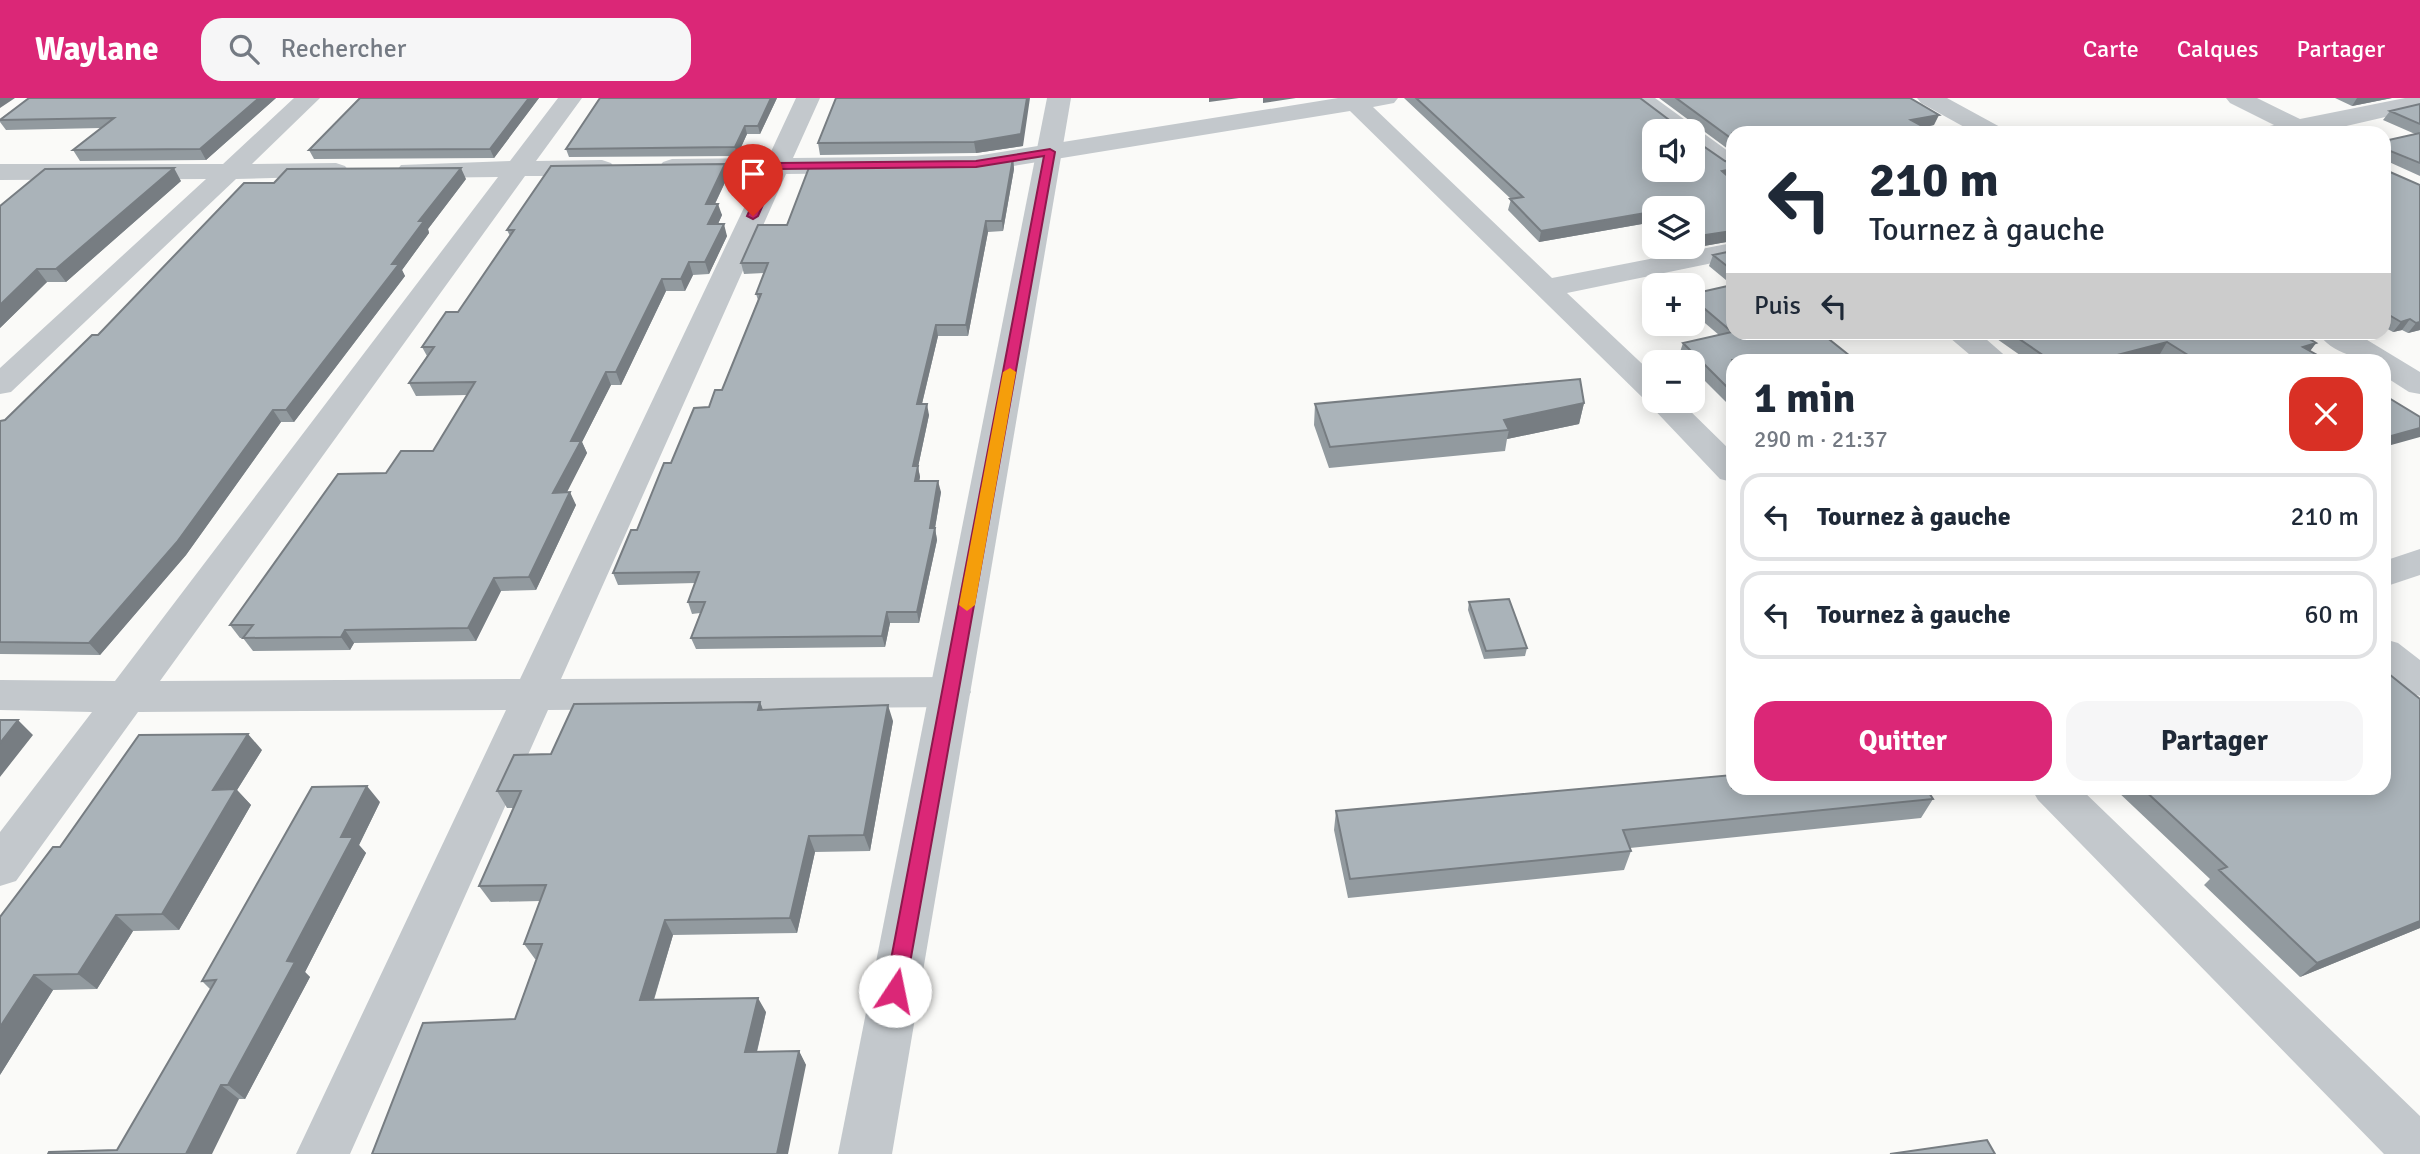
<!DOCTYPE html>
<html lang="fr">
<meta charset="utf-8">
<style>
body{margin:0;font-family:Signika,sans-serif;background:#f6f6f7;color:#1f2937;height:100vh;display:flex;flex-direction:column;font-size:26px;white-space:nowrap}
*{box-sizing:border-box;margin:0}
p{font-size:23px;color:#747a83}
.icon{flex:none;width:38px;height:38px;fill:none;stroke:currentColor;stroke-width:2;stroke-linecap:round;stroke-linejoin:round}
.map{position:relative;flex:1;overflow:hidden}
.details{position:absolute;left:1726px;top:256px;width:665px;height:441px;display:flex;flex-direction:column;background:#fff;border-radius:21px;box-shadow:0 4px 18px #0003}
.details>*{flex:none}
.guide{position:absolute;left:1726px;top:28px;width:665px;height:214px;border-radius:21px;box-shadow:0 4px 18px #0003;background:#fff;color:#1f2937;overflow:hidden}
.tools{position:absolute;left:1642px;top:21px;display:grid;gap:14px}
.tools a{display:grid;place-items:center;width:63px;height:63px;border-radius:14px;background:#fff;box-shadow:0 4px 18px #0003;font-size:35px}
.pin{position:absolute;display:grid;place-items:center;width:60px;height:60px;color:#fff;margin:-72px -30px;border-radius:50% 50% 50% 0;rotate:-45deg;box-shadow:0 0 7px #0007}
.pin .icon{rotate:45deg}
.me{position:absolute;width:77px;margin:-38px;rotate:11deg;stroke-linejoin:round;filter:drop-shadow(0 0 5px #0008)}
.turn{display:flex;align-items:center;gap:24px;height:147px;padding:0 28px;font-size:32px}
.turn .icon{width:91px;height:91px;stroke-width:2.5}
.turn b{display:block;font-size:49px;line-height:60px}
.then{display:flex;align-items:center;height:66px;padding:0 28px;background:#0003;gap:14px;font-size:26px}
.round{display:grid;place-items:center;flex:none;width:74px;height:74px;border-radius:21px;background:#f6f6f7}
.summary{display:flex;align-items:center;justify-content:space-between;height:119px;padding:0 28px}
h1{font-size:42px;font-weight:700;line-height:52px}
.button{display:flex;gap:14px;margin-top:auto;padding:14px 28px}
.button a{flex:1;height:80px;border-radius:21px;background:#db2777;color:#fff;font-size:28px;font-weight:700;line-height:80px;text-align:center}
.button a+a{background:#f6f6f7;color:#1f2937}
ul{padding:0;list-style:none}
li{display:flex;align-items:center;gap:21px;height:88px;margin:0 14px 10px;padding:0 14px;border:4px solid #e0e1e3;border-radius:21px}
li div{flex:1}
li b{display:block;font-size:26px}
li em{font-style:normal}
header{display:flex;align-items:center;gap:42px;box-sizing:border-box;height:98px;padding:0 35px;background:#db2777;color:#fff}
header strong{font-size:33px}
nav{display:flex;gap:38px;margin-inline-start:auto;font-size:24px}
.search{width:490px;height:63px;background:#f6f6f7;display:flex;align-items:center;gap:18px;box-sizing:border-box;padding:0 24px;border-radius:21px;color:#747a83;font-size:26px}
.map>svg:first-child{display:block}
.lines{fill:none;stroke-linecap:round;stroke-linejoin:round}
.minor{fill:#c3c8cc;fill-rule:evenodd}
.tertiary{fill:#c3c8cc;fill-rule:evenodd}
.wall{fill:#929a9f}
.shaded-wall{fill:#777d82}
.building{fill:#aab3b9;stroke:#777d82;stroke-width:2;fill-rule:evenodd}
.route{fill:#db2777;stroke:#8e194d;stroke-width:2}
.slow{fill:#f59e0b}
</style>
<header>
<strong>Waylane</strong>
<div class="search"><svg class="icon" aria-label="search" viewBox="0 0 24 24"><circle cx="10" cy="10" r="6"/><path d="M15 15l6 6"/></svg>Rechercher</div>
<nav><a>Carte</a><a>Calques</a><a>Partager</a></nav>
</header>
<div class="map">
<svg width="2420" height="1056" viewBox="0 0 2420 1056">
<rect width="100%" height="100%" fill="#fafaf8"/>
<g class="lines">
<path class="minor" d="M 294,0 L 320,0 L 252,66 L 336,65 L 345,68 L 349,73 L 345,78 L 236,81 L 11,294 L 0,296 L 0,270 L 206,81 L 0,82 L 0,66 L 223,66 Z
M 558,0 L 582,0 L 536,63 L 602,62 L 611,65 L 615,70 L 611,75 L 602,78 L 525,78 L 160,583 L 520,581 L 760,76 L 672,77 L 663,74 L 659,69 L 663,64 L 672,61 L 768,60 L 796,0 L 820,0 L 793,60 L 976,58 L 1338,0 L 1398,0 L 1394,5 L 1373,9 L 1552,180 L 1732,145 L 1732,161 L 1567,195 L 1654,277 L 1654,303 L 1680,303 L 1732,354 L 1732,384 L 1720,381 L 1646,303 L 1350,13 L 976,74 L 786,76 L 561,581 L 951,579 L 965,583 L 971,594 L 965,605 L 951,609 L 548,612 L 350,1056 L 296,1056 L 506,612 L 138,614 L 16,783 L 0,788 L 0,734 L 92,614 L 0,612 L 0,582 L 115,583 L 498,79 L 410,80 L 401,77 L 397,72 L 401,67 L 510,63 Z
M 1628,0 L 1655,0 L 1732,56 L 1732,74 L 1723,72 L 1692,50 L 1692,33 L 1671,33 Z
M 1917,0 L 1947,0 L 2002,30 L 2005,35 L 1975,35 L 1921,5 Z
M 2226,0 L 2257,0 L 2300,21 L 2405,0 L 2420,0 L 2420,11 L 2316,35 L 2258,35 L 2261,30 L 2274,27 L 2230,5 Z
M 1943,234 L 1978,234 L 2010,262 L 1976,262 Z
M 2317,234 L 2354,234 L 2420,274 L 2420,296 L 2409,294 L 2384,278 L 2384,262 C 2360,262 2332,256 2317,234 Z
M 2420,451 L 2420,477 L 2384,489 L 2384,463 Z
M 2384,541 L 2398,545 L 2420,562 L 2420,598 L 2406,594 L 2384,576 Z
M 2031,690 L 2080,690 L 2420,1018 L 2420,1056 L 2384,1056 L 2038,702 Z"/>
<path class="tertiary" d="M 1047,0 L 1071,0 L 892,1056 L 838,1056 Z"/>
</g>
<path class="wall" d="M 29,0 L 276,0 L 206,62 L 80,63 L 73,52 L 101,30 L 6,32 L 0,24 L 0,21 Z
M 360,0 L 539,0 L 494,60 L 314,61 L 309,52 Z
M 777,0 L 760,36 L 747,36 L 737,58 L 569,59 L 566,51 Z
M 836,0 L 1023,48 L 976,55 L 820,57 L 818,45 Z
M 1404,0 L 1640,0 L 1693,41 L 1732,82 L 1732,143 L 1687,151 L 1684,149 L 1692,149 L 1692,110 L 1654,110 L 1654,136 L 1642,126 L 1539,144 L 1508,112 L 1511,101 Z
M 1659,0 L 1910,0 L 1934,27 L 1924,29 L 1732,35 L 1732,54 Z
M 2335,0 L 2392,0 L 2352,8 Z
M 2420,6 L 2420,78 L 2389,64 L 2390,74 L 2420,87 L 2420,232 L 2408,235 L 2402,232 L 2393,234 L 2384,229 L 2384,43 L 2415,36 L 2383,22 L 2390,13 Z
M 1013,60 L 1014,71 L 1003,133 L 988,134 L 968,238 L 938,238 L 922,306 L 929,317 L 918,369 L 920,379 L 919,383 L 941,394 L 935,430 L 937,442 L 919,525 L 890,525 L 885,549 L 696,551 L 691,540 L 700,515 L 692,516 L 688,504 L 695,485 L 618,487 L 613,475 L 637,432 L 671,365 L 709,309 L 722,292 L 758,202 L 756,196 L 764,175 L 744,176 L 741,165 L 787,127 L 975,66 Z
M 45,71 L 181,83 L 66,184 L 47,184 L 0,230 Z
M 728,78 L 715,106 L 722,117 L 718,126 L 727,138 L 709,176 L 693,177 L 685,193 L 666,193 L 621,287 L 611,287 L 582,344 L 587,355 L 566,394 L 576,407 L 536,492 L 501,493 L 476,543 L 354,545 L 350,552 L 253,553 L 243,540 L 240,540 L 230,527 L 386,375 L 433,353 L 467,297 L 416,298 L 409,285 L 427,258 L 422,249 L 458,214 L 510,138 L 507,132 Z
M 466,81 L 428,131 L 429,135 L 402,172 L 405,178 L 294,324 L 281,324 L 186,457 L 100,557 L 0,556 L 0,323 L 5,322 L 98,237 Z
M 1732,153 L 1732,187 L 1709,168 L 1713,157 Z
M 1692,196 L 1826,240 L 1732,262 L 1732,310 L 1692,270 L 1692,264 L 1686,264 L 1679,257 L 1683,245 L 1719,237 L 1692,214 Z
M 1987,234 L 2298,234 L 2316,245 L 2310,253 L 2326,262 L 2171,262 L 2160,256 L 2135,262 L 2027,262 Z
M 1584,305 L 1579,326 L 1507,341 L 1505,353 L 1329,370 L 1314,327 L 1315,306 Z
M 1469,504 L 1527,550 L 1525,558 L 1484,561 L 1468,512 Z
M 760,604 L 763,612 L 893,623 L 870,753 L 815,754 L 797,835 L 673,837 L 654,902 L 766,914 L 757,954 L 799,953 L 806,967 L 515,921 L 536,861 L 535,861 L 524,846 L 540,803 L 491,804 L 479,788 L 514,710 L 507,710 L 497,693 L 551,656 Z
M 262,652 L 237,692 L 251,707 L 179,832 L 133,833 L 97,891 L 53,892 L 0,977 L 60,749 Z
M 2118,690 L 2384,690 L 2420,830 L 2300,879 L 2204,787 L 2210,781 L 2116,692 Z
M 1933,701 L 1921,720 L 1630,750 L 1631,753 L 1624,772 L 1348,800 L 1334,732 L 1336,713 Z
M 380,704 L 359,747 L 366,755 L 305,874 L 310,879 L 245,1001 L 239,1001 L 117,1052 L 211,892 L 202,883 Z"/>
<path class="shaded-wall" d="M 0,0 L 15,0 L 0,10 Z
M 259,0 L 276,0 L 206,62 L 200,51 Z
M 529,0 L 539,0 L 494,60 L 490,51 Z
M 771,0 L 777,0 L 760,36 L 758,28 Z
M 1027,0 L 1030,0 L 1023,48 L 976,55 L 974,44 Z
M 1209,0 L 1239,0 L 1209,4 Z
M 1263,0 L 1296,0 L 1263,5 Z
M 2357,0 L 2392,0 L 2352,8 Z
M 1939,17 L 1934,27 L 1907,33 L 1911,22 Z
M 745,28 L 747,36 L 737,58 L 735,49 Z
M 1013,60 L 1014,71 L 1003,133 L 1002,123 Z
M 725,66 L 728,78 L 709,118 L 706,106 Z
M 174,70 L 181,83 L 66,184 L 56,171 Z
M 461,70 L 466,81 L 428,131 L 429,135 L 402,172 L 405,178 L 294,324 L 286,312 L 419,123 Z
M 1732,71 L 1732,81 L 1722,73 Z
M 718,106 L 722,117 L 712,139 L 708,126 Z
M 1645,115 L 1642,126 L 1539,144 L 1541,133 Z
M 986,123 L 988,134 L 968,238 L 966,227 Z
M 724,126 L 727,138 L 709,176 L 705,164 Z
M 1732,133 L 1732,143 L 1687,151 L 1688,149 L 1692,149 L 1692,139 Z
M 689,164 L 693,177 L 685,193 L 681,181 Z
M 37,171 L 47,184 L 0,230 L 0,207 Z
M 662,181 L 666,193 L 621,287 L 616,274 Z
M 2410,221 L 2402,232 L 2393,234 L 2401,224 Z
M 2420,224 L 2420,232 L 2408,235 L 2416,225 Z
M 936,227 L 938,238 L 919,318 L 917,306 Z
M 1815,234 L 1848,234 L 1812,243 Z
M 2167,244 L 2160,256 L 2135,262 L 2098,262 Z
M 2316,245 L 2307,257 L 2303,249 Z
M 606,274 L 611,287 L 582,344 L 587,355 L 560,408 L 553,395 L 571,343 Z
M 1584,305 L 1579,326 L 1507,341 L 1509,332 L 1504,322 Z
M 927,306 L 929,317 L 918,369 L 920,379 L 917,394 L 913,368 Z
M 273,312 L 281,324 L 186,457 L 100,557 L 89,545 Z
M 2420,330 L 2420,339 L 2384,349 L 2384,340 Z
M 938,383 L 941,394 L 935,430 L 937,442 L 919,525 L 917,514 Z
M 570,394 L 576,407 L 536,492 L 529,479 Z
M 494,480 L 501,493 L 476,543 L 468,530 Z
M 887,514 L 890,525 L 885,549 L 882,538 Z
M 345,532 L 354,545 L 350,552 L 341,539 Z
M 760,604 L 766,620 L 758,612 Z
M 888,607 L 893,623 L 870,753 L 864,737 Z
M 18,622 L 33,637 L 0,679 L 0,645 Z
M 248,636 L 262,652 L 237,692 L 251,707 L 179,832 L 162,816 L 213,692 Z
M 367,688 L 380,704 L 359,747 L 366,755 L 305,874 L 310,879 L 245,1001 L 228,987 L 287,863 L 341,739 Z
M 809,738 L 815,754 L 797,835 L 790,820 Z
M 116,817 L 133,833 L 97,891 L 78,876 Z
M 665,822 L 673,837 L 649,917 L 640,902 Z
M 2420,823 L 2420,830 L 2300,879 L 2317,865 Z
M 34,877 L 53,892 L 0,977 L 0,929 Z
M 758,900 L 766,914 L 753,969 L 745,954 Z
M 799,953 L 806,967 L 788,1056 L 777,1056 Z
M 221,987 L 239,1001 L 212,1056 L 186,1056 Z"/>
<path class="building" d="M 29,0 L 259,0 L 200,51 L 73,52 L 114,20 L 0,22 Z
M 360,0 L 529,0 L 490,51 L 309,52 Z
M 600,0 L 771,0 L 758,28 L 745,28 L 735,49 L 566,51 Z
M 836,0 L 1027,0 L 1021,36 L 974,44 L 818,45 Z
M 1416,0 L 1640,0 L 1672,24 L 1692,25 L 1693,41 L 1725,63 L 1732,65 L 1732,71 L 1722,73 L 1732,82 L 1732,133 L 1692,139 L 1692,110 L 1654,110 L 1654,122 L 1645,115 L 1541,133 L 1510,101 L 1523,99 ZM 1654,33 L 1692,33 L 1692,72 L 1654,72 Z
M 1676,0 L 1910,0 L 1939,17 L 1911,22 L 1935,35 L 1732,35 L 1732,41 Z
M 2420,6 L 2420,26 L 2390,13 Z
M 2420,35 L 2420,65 L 2388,52 L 2390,74 L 2420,87 L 2420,224 L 2416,225 L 2410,221 L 2401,224 L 2384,214 L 2384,43 Z
M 1013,60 L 1002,123 L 986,123 L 966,227 L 936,227 L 917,306 L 927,306 L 913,368 L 918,368 L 915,383 L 938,383 L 930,430 L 935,430 L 917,514 L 887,514 L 882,538 L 691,540 L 705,504 L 688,504 L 699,474 L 613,475 L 631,432 L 637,432 L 664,365 L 671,365 L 694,310 L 709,309 L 715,292 L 722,292 L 761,196 L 756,196 L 768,165 L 741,165 L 758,127 L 787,127 L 810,67 L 975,66 Z
M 725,66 L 706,106 L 718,106 L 708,126 L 724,126 L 705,164 L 689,164 L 681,181 L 662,181 L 616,274 L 606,274 L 571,343 L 581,343 L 553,395 L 570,394 L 529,479 L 494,480 L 468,530 L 345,532 L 341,539 L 243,540 L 253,527 L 230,527 L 338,376 L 386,375 L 401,353 L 433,353 L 475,284 L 409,285 L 434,249 L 422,249 L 446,214 L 458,214 L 514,132 L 507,132 L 551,68 Z
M 174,70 L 56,171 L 37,171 L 0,207 L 0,108 L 45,71 Z
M 461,70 L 419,123 L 424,123 L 392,166 L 399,166 L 286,312 L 273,312 L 177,444 L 89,545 L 0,544 L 0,323 L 5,322 L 92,237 L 98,237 L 244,85 L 274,85 L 287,71 Z
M 1732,153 L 1732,172 L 1713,157 Z
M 1732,187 L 1732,234 L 1820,234 L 1855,262 L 1732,262 L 1732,294 L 1683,245 L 1732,234 L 1692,200 L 1692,196 Z
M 2009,234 L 2298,234 L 2316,245 L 2303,249 L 2326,262 L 2196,262 L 2167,244 L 2098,262 L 2050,262 Z
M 1580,281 L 1584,305 L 1504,322 L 1509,332 L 1330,349 L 1315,306 Z
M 2384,297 L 2420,319 L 2420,330 L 2384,340 Z
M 1509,501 L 1527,550 L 1486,553 L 1469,504 Z
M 2384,572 L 2420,601 L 2420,823 L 2317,865 L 2219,772 L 2227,769 L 2142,690 L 2384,690 Z
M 760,604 L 758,612 L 888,607 L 864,737 L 809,738 L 790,820 L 665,822 L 640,902 L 758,900 L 745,954 L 799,953 L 777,1056 L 372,1056 L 423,925 L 515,921 L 542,846 L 524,846 L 546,787 L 479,788 L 521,693 L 497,693 L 514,657 L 551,656 L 574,606 Z
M 0,622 L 18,622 L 0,645 Z
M 248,636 L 213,692 L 236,691 L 162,816 L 116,817 L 78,876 L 34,877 L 0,929 L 0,819 L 53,749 L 60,749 L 139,637 Z
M 1732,677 L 1732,690 L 1926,690 L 1933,701 L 1623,732 L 1631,753 L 1350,781 L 1336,713 Z
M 367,688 L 341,739 L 353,739 L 287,863 L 295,864 L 228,987 L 221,987 L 186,1056 L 48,1056 L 49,1054 L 117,1052 L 216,882 L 202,883 L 312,689 Z
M 1987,1042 L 1995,1056 L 1890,1056 Z"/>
<path class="route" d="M 1050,51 L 1055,54 L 905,893 L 902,900 L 895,902 L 888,900 L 885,893 L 1044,58 L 976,69 L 779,71 L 758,118 L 753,121 L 747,118 L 770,68 L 776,65 L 976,63 Z"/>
<path class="slow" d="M 1010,270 L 1016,274 L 975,507 L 967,513 L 959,507 L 1003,274 Z"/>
</svg>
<div class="tools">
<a><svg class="icon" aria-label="sound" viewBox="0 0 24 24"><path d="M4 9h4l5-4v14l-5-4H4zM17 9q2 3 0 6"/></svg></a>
<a><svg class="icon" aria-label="layers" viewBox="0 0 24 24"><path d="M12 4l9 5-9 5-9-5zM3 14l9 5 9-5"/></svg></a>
<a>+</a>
<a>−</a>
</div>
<div class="pin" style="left:753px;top:118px;background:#d93025"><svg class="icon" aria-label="arrive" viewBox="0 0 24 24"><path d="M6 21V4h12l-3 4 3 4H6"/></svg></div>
<svg class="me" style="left:895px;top:893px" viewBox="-20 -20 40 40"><circle r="19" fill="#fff"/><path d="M0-13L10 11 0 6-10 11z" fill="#db2777"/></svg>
<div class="guide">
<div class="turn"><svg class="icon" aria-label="left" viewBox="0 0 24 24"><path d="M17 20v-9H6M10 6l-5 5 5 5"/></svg><div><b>210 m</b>Tournez à gauche</div></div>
<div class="then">Puis<svg class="icon" aria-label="left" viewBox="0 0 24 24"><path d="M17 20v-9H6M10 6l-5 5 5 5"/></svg></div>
</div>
<section class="details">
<div class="summary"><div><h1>1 min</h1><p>290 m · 21:37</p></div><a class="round" style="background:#d93025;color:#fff"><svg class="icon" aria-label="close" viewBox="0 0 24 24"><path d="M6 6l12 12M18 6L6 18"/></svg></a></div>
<ul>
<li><svg class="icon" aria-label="left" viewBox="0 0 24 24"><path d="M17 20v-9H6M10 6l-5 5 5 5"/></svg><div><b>Tournez à gauche</b></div><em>210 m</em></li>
<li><svg class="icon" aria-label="left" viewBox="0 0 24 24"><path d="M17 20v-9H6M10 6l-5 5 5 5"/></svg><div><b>Tournez à gauche</b></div><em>60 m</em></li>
</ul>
<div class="button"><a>Quitter</a><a>Partager</a></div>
</section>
</div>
